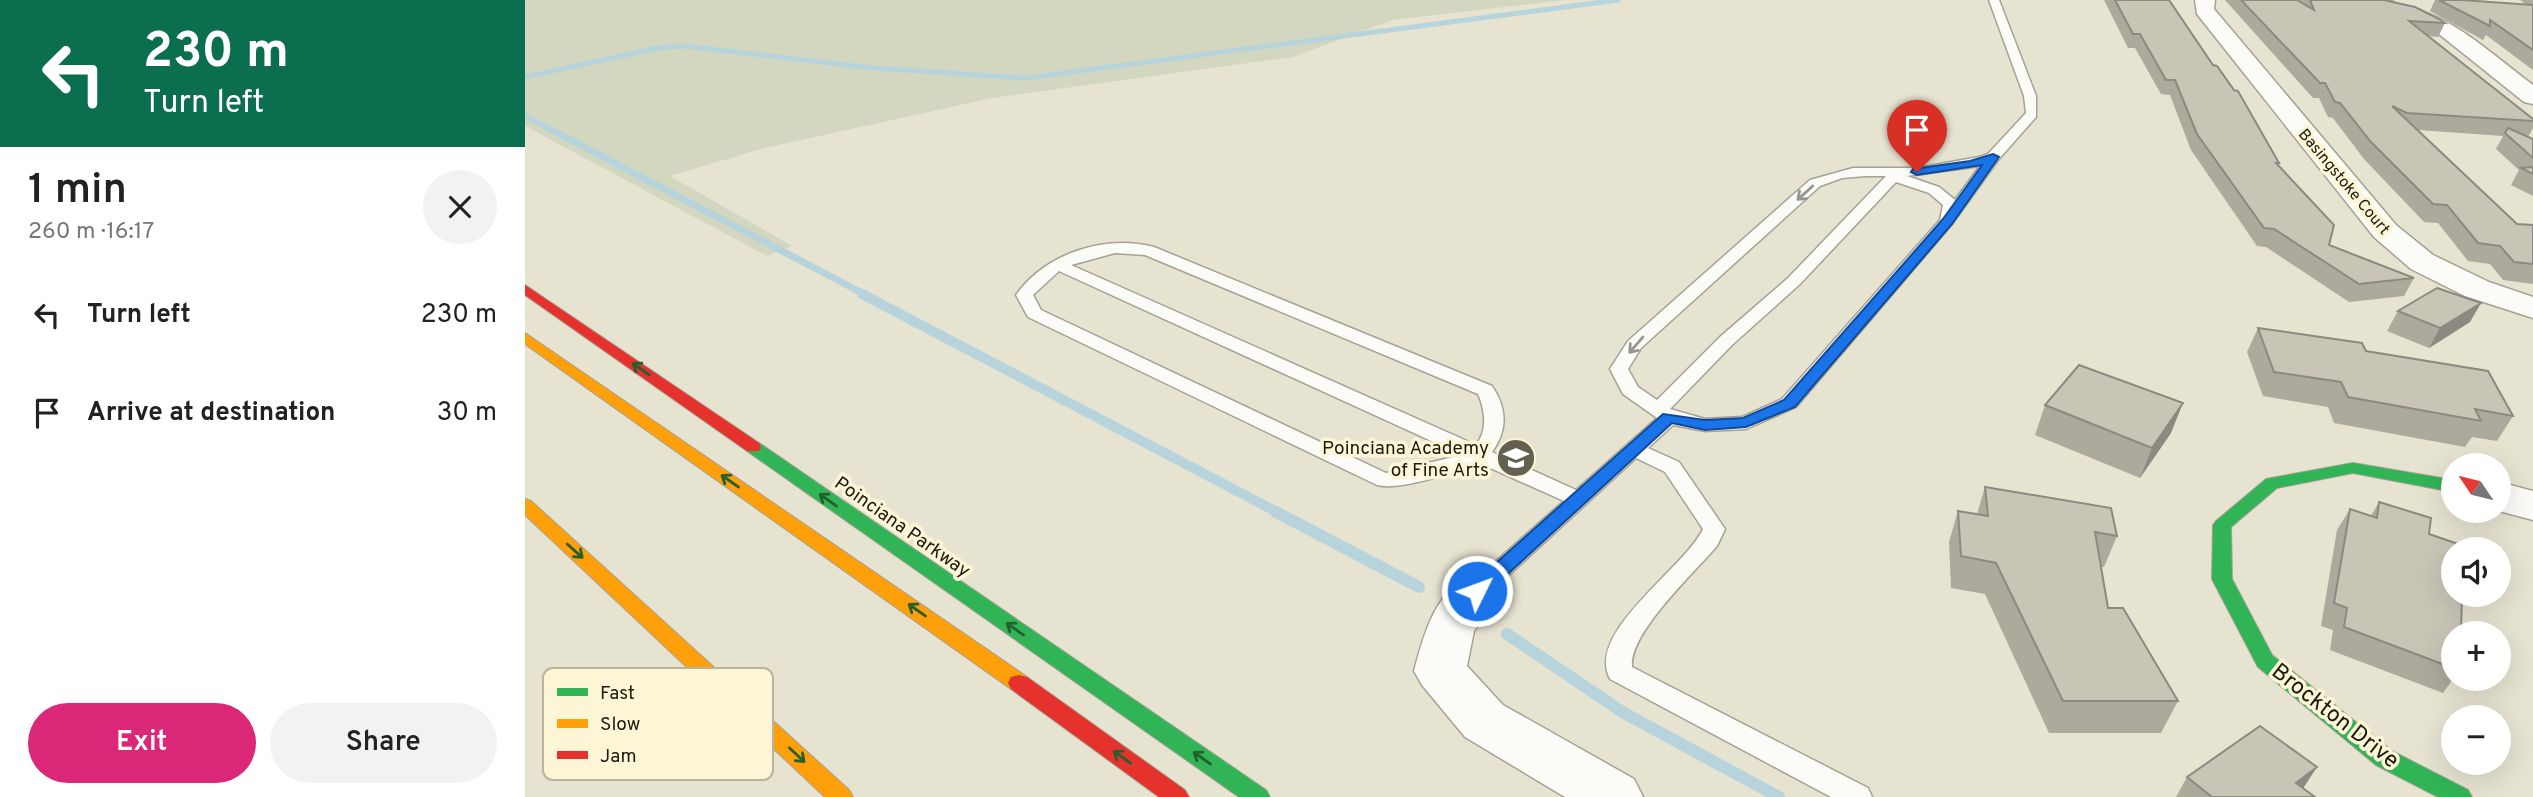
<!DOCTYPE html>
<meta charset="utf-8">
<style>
body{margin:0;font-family:Overpass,sans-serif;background:#f2f2f2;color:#222;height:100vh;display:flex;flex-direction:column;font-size:26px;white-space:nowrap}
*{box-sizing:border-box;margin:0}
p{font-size:23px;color:#767676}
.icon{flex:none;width:38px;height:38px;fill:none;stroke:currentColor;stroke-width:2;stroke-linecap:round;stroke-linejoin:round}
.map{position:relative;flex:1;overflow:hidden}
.side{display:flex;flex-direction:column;background:#fff;width:525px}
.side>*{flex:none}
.top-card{background:#0b6e4f;color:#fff;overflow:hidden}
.needle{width:46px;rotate:305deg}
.tools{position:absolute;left:1916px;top:453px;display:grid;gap:14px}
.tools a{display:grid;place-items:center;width:70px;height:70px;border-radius:50%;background:#fff;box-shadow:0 7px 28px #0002;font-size:35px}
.pin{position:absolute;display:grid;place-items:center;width:60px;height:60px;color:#fff;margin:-72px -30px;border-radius:50% 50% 50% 0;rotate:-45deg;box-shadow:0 0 7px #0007}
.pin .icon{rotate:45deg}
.me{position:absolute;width:77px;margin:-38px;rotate:48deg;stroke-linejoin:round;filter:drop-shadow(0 0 5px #0008)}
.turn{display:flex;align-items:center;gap:24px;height:147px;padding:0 28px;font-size:32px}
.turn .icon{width:91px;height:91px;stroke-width:2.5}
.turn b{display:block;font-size:49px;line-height:60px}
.round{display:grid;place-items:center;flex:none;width:74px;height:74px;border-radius:37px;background:#f2f2f2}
.headline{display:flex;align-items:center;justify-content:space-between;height:119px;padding:0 28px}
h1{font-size:42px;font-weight:600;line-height:52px}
.primary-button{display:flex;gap:14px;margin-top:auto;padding:14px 28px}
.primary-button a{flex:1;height:80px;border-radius:42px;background:#db2777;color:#fff;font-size:28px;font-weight:600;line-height:80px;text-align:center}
.primary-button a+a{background:#f2f2f2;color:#222}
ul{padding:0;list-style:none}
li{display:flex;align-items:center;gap:21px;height:98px;padding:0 28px}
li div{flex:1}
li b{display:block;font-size:26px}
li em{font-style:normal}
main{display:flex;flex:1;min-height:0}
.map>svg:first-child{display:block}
.green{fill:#d4d7c0}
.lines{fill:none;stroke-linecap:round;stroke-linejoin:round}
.stream-far3{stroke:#b7d4dc;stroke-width:5}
.stream-far2{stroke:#b7d4dc;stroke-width:7}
.stream-far1{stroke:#b7d4dc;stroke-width:10}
.stream{stroke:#b7d4dc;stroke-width:12}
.lane-casing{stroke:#a5a294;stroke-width:3}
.street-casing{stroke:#a5a294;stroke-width:3}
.fast-casing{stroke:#a5a294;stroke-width:2}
.slow-casing{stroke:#a5a294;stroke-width:2}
.jam-casing{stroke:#a5a294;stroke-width:2}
.lane{fill:#fbfbf8;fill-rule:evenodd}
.street{fill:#fbfbf8;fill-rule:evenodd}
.fast{fill:#30b455;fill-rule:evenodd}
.slow{fill:#ff9f0a;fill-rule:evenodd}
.jam{fill:#e5322d;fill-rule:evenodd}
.wall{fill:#aca99d}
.shaded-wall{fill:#8c8a80}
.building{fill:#c8c5b7;stroke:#8c8a80;stroke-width:2}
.oneway{stroke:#97958f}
.oneway2{stroke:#255f2e}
.route{fill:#1a73e8;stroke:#114b97;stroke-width:2}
.labels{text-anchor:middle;stroke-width:7;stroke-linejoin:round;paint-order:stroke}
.far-street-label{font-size:16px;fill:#1c190e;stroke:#fdf6d6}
.poi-label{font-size:19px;fill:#1c190e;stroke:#fdf6d6;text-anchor:end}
.street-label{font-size:19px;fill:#1c190e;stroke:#fdf6d6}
.near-street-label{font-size:23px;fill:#1c190e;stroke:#fdf6d6}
.key{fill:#fdf6d6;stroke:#bab49a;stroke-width:2}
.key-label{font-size:19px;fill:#1c190e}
</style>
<main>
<section class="side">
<div class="top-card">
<div class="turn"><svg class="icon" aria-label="left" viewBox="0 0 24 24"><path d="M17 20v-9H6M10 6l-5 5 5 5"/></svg><div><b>230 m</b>Turn left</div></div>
</div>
<div class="headline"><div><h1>1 min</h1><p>260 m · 16:17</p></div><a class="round"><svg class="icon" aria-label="close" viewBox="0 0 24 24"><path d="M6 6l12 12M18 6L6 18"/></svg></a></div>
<ul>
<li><svg class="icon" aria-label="left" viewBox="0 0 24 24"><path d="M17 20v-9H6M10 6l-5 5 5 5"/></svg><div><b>Turn left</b></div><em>230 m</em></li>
<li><svg class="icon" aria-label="arrive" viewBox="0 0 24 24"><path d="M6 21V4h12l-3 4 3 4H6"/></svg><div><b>Arrive at destination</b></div><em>30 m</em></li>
</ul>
<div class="primary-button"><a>Exit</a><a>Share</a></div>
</section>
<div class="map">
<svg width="2008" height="797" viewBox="0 0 2008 797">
<rect width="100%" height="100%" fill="#e7e3d1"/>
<path class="green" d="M 0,0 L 1040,0 L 867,20 L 768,57 L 467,98 L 236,149 L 145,176 L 267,246 L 242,256 L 0,126 Z"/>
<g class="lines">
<path class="stream-far3" d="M 0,77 L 133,48 L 159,46 L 348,68 L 501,78 L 1093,0
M 0,116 L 24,129"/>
<path class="stream-far2" d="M 21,127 L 341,295"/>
<path class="stream-far1" d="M 337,294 L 754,513"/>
<path class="stream" d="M 751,512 L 894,587
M 982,634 L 1099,713 L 1254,797"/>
<g class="lane-casing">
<path id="lane" d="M 1464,0 L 1474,0 L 1511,96 L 1511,117 L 1473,160 L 1427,224 L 1271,407 L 1221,429 L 1180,431 L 1148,425 L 1123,448 L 1154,462 L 1200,529 L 1192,546 C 1169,573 1104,633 1107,667 L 1343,788 L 1347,797 L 1306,797 L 1085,679 C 1060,632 1159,569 1178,529 L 1140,472 L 1111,458 L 960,597 L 952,600 L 944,597 L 940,591 L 944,585 L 1039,501 L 954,463 C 931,472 875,491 852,485 L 503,317 L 491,295 C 520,254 579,234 629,247 L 967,386 C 982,408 983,430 967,452 L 1051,490 L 1132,418 L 1098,394 L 1085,369 L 1103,341 L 1285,180 L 1328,168 L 1392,168 L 1454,157 L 1463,154 L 1501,113 L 1499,96 ZM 1455,166 L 1430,200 L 1414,187 L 1382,176 ZM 1340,176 L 1361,176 L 1263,278 L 1195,337 L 1132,400 L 1113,387 L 1103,369 L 1116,348 L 1295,186 L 1317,178 ZM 1371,182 L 1404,193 L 1418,205 L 1415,220 L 1257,399 L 1217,417 L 1180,419 L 1145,409 L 1207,345 L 1275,284 ZM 590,253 L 620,255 L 953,394 C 960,410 963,430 951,445 L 546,265 ZM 534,271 L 937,455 L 861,473 L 516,310 L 508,295 Z"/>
</g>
<g class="street-casing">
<path id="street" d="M 1670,0 L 1690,0 L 1689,9 L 1871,225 L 1908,255 L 1964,282 L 2008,297 L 2008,318 L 1940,296 L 1886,269 L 1849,237 L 1672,14 Z
M 1824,0 C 1913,0 1942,35 2008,85 L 2008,104 L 1999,102 L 1909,30 L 1885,18 L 1827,4 Z
M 1974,482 L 2008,491 L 2008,520 L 1974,511 Z
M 952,574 L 969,579 L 976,591 L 949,631 L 942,666 L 978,705 L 1109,779 L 1118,797 L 1040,797 L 940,737 L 897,685 L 889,671 C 899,634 911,586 952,574 Z"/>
</g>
<g class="fast-casing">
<path id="fast" d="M 228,442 L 234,443 L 741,790 L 745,797 L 714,797 L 222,451 L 220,447 L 222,443 Z
M 1828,463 L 1928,480 L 1928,492 L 1828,473 L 1752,488 L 1706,527 L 1707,579 L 1747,655 L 1867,751 L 1943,790 L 1947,797 L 1913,797 L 1851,765 L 1733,667 L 1687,579 L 1688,525 L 1691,521 L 1741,479 Z"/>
</g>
<g class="slow-casing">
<path id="slow" d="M 0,333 L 502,677 L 505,683 L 502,689 L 494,691 L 486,689 L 0,344 Z
M 0,499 L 6,501 L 324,790 L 328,797 L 300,797 L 0,515 Z"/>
</g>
<g class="jam-casing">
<path id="jam" d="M 0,285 L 234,443 L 236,447 L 234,451 L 222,451 L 0,295 Z
M 494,675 L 502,677 L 660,790 L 664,797 L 634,797 L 486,689 L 483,683 L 486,677 Z"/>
</g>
<use href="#lane" class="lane"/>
<use href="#street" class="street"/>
<use href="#fast" class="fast"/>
<use href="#slow" class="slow"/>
<use href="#jam" class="jam"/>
</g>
<path class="wall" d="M 1579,0 L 1644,0 L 1754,163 L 1753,165 L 1804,245 L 1889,278 L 1879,296 L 1824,302 L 1741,247 L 1732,246 L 1666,150 L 1645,95 L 1636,94 L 1610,48 L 1603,48 Z
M 1700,0 L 1772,0 L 1775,2 L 1774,0 L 1870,0 L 1868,1 L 1865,1 L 1920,23 L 1913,37 L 1904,36 L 2008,119 L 2008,128 L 2003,137 L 2008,139 L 2008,196 L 1986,185 L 1994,170 L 1971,149 L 1978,136 L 1893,130 L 1992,224 L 2008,225 L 2008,284 L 1978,280 L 1965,264 L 1943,261 L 1913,223 L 1899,222 L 1839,159 L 1808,118 L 1803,117 L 1794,98 L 1788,98 Z
M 1910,0 L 1937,0 L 2001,4 L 1995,0 L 2008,0 L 2008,70 L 1961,35 L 1958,40 L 1905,11 Z
M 1873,311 L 1945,322 L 1904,348 L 1862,331 Z
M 1733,328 L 1841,351 L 1988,416 L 1972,441 L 1947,437 L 1940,447 L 1809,423 L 1803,407 L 1738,396 L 1722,352 Z
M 1520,405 L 1646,433 L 1615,478 L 1510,435 Z
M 1460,487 L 1592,536 L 1579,567 L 1576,567 L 1583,608 L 1653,701 L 1636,733 L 1524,733 L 1460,594 L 1426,588 L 1424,542 L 1433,511 L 1452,514 Z
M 1854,502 L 1904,534 L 1928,634 L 1928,679 L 1918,693 L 1805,650 L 1808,630 L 1796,626 L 1812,530 L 1825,509 L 1846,516 Z
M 1662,777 L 1778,788 L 1790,797 L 1651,797 Z"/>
<path class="shaded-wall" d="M 1956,303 L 1945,322 L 1904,348 L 1915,328 Z
M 1658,403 L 1646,433 L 1615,478 L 1627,448 Z
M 1792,767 L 1777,790 L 1771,783 Z"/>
<path class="building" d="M 1590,0 L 1644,0 L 1688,65 L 1692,66 L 1709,90 L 1713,91 L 1754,163 L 1751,163 L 1809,225 L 1804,245 L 1889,278 L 1834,284 L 1749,229 L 1739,228 L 1672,134 L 1650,80 L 1641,80 L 1615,34 L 1608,34 Z
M 1716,0 L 1772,0 L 1789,10 L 1785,0 L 1859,0 L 1890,7 L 1914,19 L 1920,23 L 1884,21 L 2008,119 L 2008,121 L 1882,113 L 1867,106 L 1992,224 L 2008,225 L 2008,264 L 1989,262 L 1975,246 L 1953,243 L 1922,205 L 1908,204 L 1846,142 L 1815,103 L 1810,102 L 1800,83 L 1795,83 Z
M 1914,0 L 1937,0 L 2008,5 L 2008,50 L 1965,20 L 1965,26 Z
M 1983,128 L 2008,139 L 2008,158 L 1980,133 Z
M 2008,167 L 2008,174 L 1996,168 Z
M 1912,288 L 1956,303 L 1915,328 L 1873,311 Z
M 1733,328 L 1837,343 L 1841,351 L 1963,371 L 1988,416 L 1950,409 L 1956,421 L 1823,397 L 1816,382 L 1749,372 Z
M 1554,365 L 1658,403 L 1627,448 L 1520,405 Z
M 1460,487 L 1586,508 L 1592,536 L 1570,532 L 1583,608 L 1598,608 L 1653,701 L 1538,701 L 1471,563 L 1436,556 L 1433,511 L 1463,516 Z
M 1854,502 L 1906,518 L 1904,534 L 1939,546 L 1939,550 L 1928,550 L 1928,595 L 1937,595 L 1936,634 L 1928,634 L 1928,668 L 1819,627 L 1822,608 L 1809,603 L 1825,509 L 1852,518 Z
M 1735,726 L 1792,767 L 1771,783 L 1790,797 L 1687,797 L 1662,777 Z"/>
<defs><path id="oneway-shaft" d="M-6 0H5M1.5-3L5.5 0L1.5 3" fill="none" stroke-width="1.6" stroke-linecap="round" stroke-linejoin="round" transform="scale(1.75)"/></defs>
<g class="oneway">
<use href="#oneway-shaft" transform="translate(1280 193) rotate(138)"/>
<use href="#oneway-shaft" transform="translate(1111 345) rotate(131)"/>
</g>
<g class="oneway2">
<use href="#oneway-shaft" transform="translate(116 369) rotate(-145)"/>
<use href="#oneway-shaft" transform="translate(205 481) rotate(-145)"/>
<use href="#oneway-shaft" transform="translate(303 500) rotate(-145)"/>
<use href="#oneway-shaft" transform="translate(50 551) rotate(42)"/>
<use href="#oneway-shaft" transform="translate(392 610) rotate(-145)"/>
<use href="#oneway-shaft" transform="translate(490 629) rotate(-145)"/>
<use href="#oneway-shaft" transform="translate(272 755) rotate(43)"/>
<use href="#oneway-shaft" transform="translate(597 757) rotate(-144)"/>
<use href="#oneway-shaft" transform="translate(677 758) rotate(-145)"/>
</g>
<path class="route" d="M 1468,154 L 1474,157 L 1427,224 L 1270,407 L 1221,427 L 1180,430 L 1147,423 L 959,596 L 945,596 L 942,591 L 945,586 L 1138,414 L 1180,420 L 1218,418 L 1259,400 L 1418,219 L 1457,165 L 1392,175 L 1386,172 L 1388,169 L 1445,161 Z"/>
<defs>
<g id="school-disc" transform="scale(2.0125)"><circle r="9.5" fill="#636052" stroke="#fdf6d6"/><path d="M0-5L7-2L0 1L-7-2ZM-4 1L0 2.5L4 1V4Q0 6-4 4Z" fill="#fff"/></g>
</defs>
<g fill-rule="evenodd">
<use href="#school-disc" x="991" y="458"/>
</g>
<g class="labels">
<g class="far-street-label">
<text transform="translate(1820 181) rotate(50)" y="6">Basingstoke Court</text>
</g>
<g class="poi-label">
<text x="964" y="454">Poinciana Academy<tspan x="964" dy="22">of Fine Arts</tspan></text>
</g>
<g class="street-label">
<text transform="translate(378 526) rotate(35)" y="7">Poinciana Parkway</text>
</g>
<g class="near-street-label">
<text transform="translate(1811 715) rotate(38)" y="8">Brockton Drive</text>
</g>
</g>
<rect x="18" y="668" width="230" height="112" rx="10" class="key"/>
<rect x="32" y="688" width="31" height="8" fill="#30b455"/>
<rect x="32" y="719" width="31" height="9" fill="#ff9f0a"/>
<rect x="32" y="751" width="31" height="8" fill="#e5322d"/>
<g class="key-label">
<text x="75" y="699">Fast</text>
<text x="75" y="730">Slow</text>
<text x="75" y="762">Jam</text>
</g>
</svg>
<div class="tools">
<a><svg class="needle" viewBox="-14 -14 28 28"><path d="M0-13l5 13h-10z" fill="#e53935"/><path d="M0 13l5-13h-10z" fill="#767676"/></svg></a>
<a><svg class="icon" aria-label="sound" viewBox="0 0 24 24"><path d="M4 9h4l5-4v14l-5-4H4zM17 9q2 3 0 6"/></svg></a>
<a>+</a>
<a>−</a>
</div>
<div class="pin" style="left:1392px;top:172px;background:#d93025"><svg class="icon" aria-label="arrive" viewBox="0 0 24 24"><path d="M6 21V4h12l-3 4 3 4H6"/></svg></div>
<svg class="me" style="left:952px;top:591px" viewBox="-20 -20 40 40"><circle r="17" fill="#1a73e8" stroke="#fff" stroke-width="3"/><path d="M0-11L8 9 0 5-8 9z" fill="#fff"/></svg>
</div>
</main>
